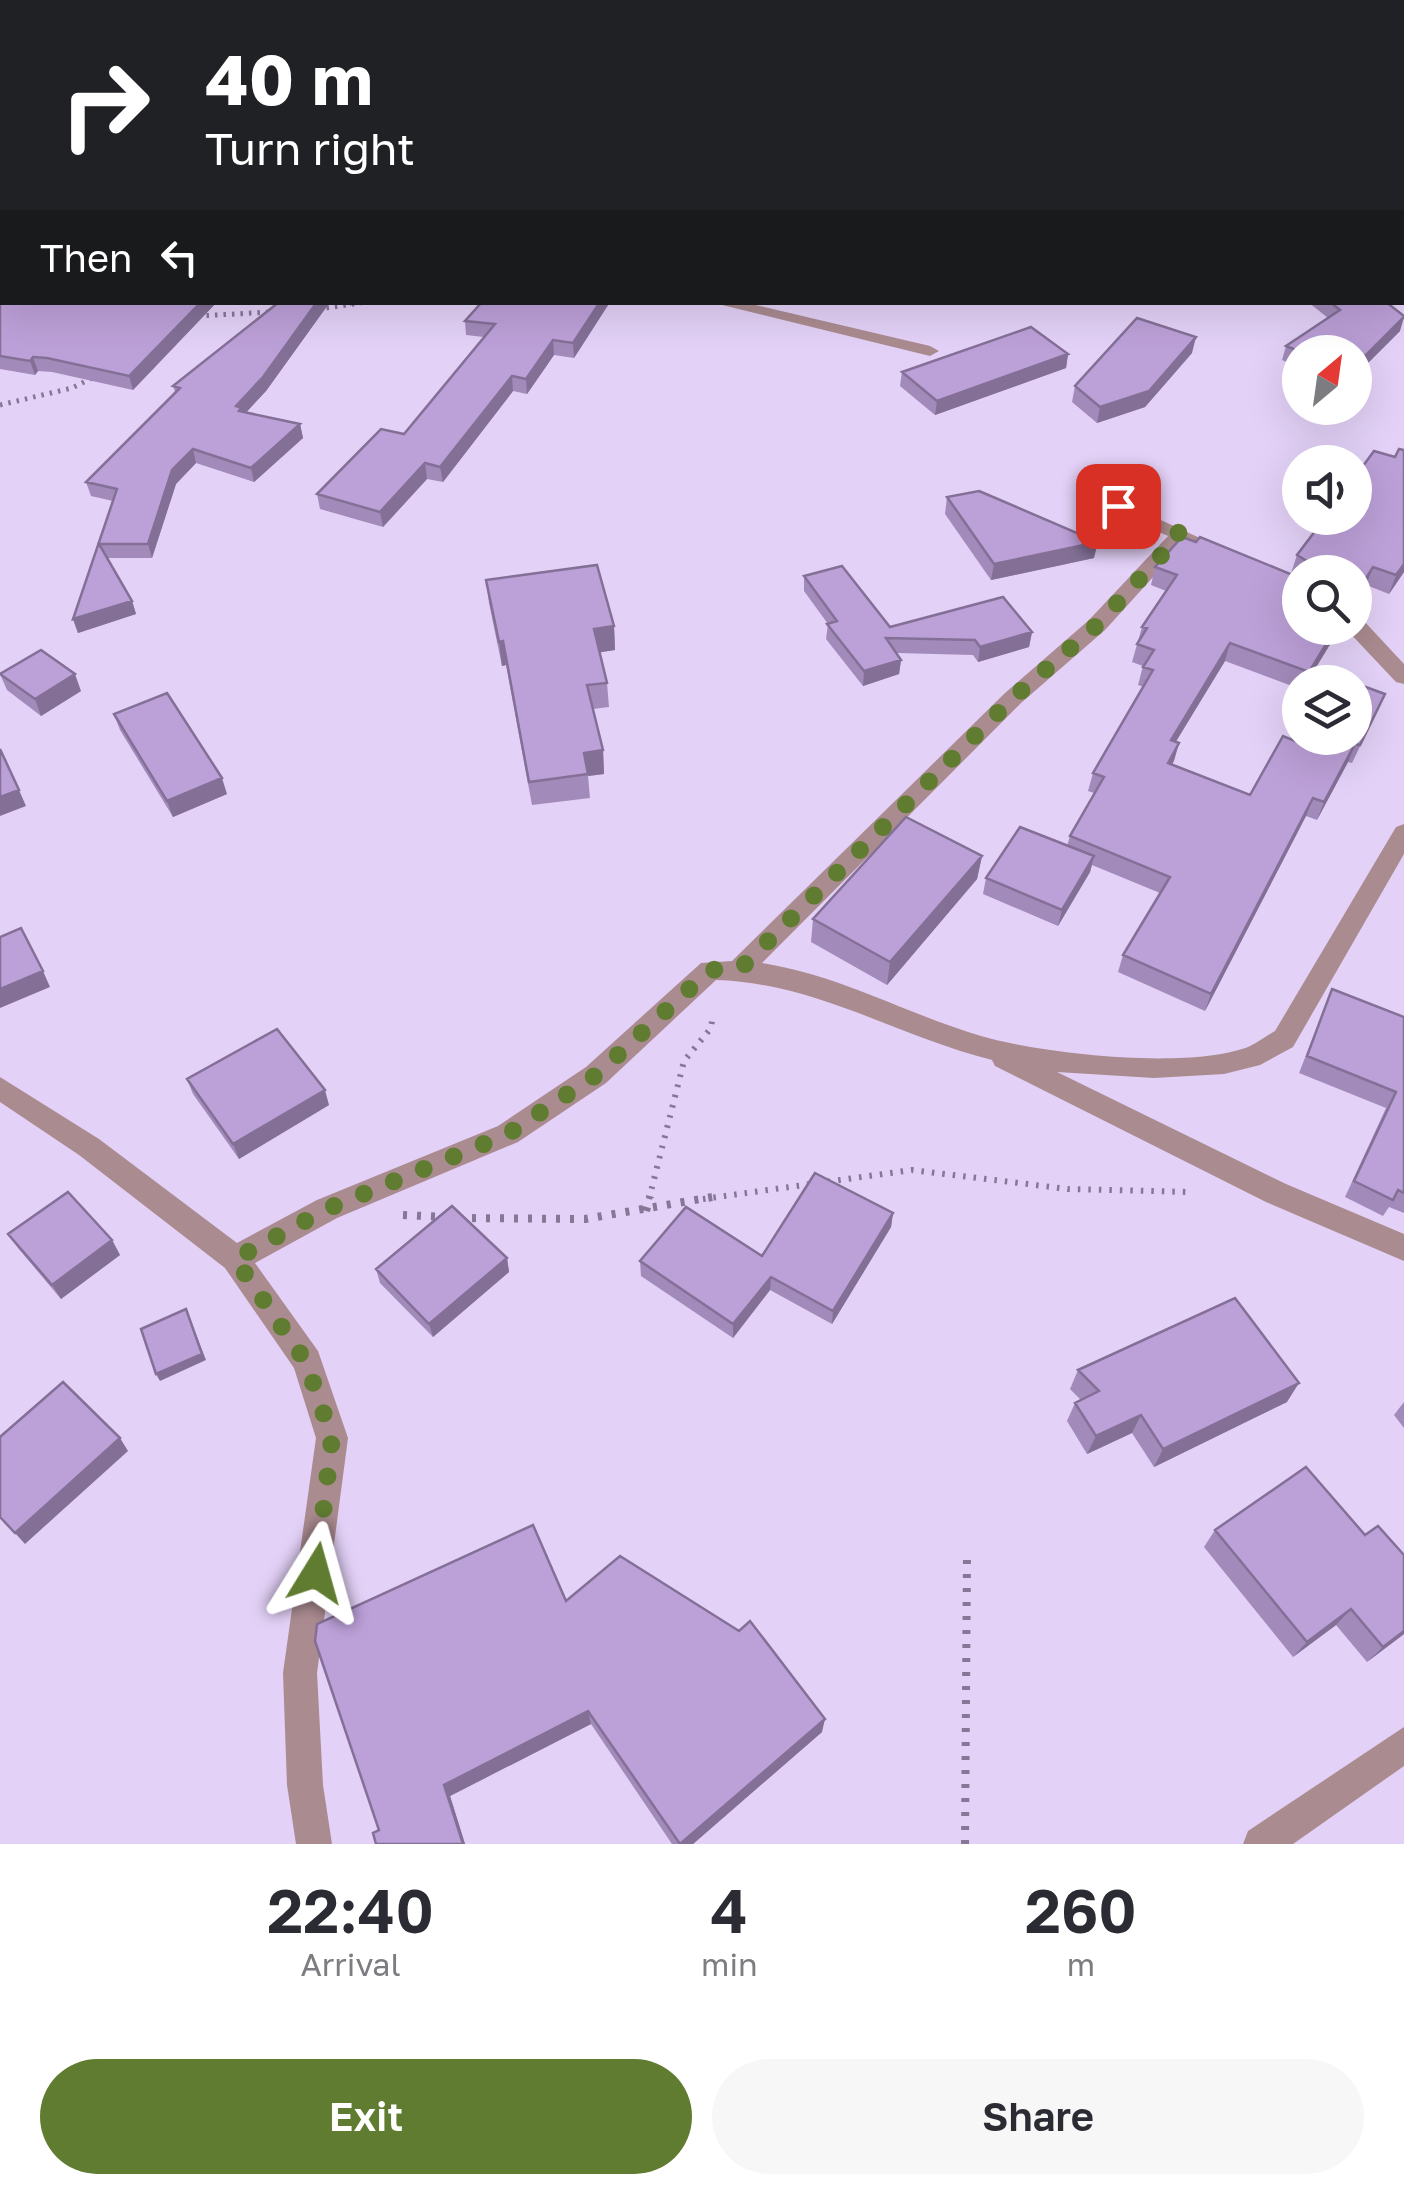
<!DOCTYPE html>
<style>
body{margin:0;font-family:"Golos Text",sans-serif;background:#f7f7f7;color:#2b2b33;height:100vh;display:flex;flex-direction:column;font-size:38px;white-space:nowrap}
*{box-sizing:border-box;margin:0}
p{font-size:32px;color:#7c7c81}
.icon{flex:none;width:55px;height:55px;fill:none;stroke:currentColor;stroke-width:2;stroke-linecap:round;stroke-linejoin:round}
.map{position:relative;height:1844px;overflow:hidden}
.sheet{display:flex;flex-direction:column;background:#fff;flex:1}
.sheet>*{flex:none}
.banner{position:absolute;left:0px;top:0px;width:1405px;height:305px;box-shadow:0 10px 40px #0002;background:#202124;color:#fff;overflow:hidden}
.needle{width:65px;rotate:29deg}
.controls{position:absolute;left:1282px;top:335px;display:grid;gap:20px}
.controls a{display:grid;place-items:center;width:90px;height:90px;border-radius:50%;background:#fff;box-shadow:0 10px 40px #0002;font-size:50px}
.pin{position:absolute;display:grid;place-items:center;width:85px;height:85px;color:#fff;margin:-42px;border-radius:20px;box-shadow:0 5px 15px #0006}
.me{position:absolute;width:110px;margin:-55px;rotate:8deg;stroke-linejoin:round;filter:drop-shadow(0 0 8px #0008)}
.turn{display:flex;align-items:center;gap:35px;height:210px;padding:0 40px;font-size:45px}
.turn .icon{width:130px;height:130px;stroke-width:2.5}
.turn b{display:block;font-size:70px;line-height:85px}
.then{display:flex;align-items:center;height:95px;padding:0 40px;background:#0003;gap:20px;font-size:38px}
.eta{display:flex;justify-content:space-evenly;align-items:center;height:170px;text-align:center}
.eta b{font-size:60px;font-weight:600;line-height:70px}
.action{display:flex;gap:20px;margin-top:auto;padding:20px 40px}
.action a{flex:1;height:115px;border-radius:60px;background:#607c31;color:#fff;font-size:40px;font-weight:600;line-height:115px;text-align:center}
.action a+a{background:#f7f7f7;color:#2b2b33}
.map>svg:first-child{display:block}
.lines{fill:none;stroke-linecap:round;stroke-linejoin:round}
.path-far3{stroke:#867796;stroke-width:4;stroke-dasharray:1 5;stroke-linecap:butt}
.path-far2{stroke:#867796;stroke-width:5;stroke-dasharray:2.5 6;stroke-linecap:butt}
.path-far1{stroke:#867796;stroke-width:6;stroke-dasharray:2.5 8;stroke-linecap:butt}
.path{stroke:#867796;stroke-width:8;stroke-dasharray:4 10;stroke-linecap:butt}
.minor{fill:#aa8b90;fill-rule:evenodd}
.wall{fill:#a28aba}
.shaded-wall{fill:#847097}
.building{fill:#bca0d8;stroke:#847097;stroke-width:2.5}
.route{stroke:#607c31;stroke-width:18;stroke-dasharray:0 32.4}
</style>
<div class="map">
<svg width="1404" height="1844" viewBox="0 0 1404 1844">
<rect width="100%" height="100%" fill="#e3d1f7"/>
<g class="lines">
<path class="path-far3" d="M 1370,0 L 1375,2
M 344,305 L 365,302"/>
<path class="path-far2" d="M 318,309 L 361,303
M 198,316 L 271,312
M 0,405 L 72,388 L 94,377"/>
<path class="path-far1" d="M 649,1199 L 684,1061 L 711,1028 L 713,1014
M 703,1199 L 912,1170 L 1068,1189 L 1190,1192"/>
<path class="path" d="M 646,1211 L 650,1196
M 403,1215 L 446,1217
M 458,1218 L 585,1219 L 718,1196
M 965,1844 L 967,1552"/>
<path class="minor" d="M 0,98 L 2,98 L 2,106 L 0,106 Z
M 710,302 L 743,302 L 930,346 L 939,351 L 930,356 Z
M 1087,486 L 1202,539 L 1192,545 L 1184,543 L 1105,630 L 1021,703 L 762,963 C 839,975 907,1014 981,1036 C 1043,1054 1187,1070 1248,1047 C 1257,1043 1266,1036 1275,1031 L 1396,827 L 1404,824 L 1404,854 L 1293,1047 L 1260,1065 L 1224,1074 L 1154,1078 L 1057,1072 L 1286,1184 L 1404,1234 L 1404,1261 L 1266,1202 L 995,1066 L 992,1060 C 897,1036 816,983 716,980 L 606,1083 L 518,1142 L 337,1218 L 255,1263 L 318,1351 L 348,1438 L 317,1673 L 323,1785 L 332,1844 L 296,1844 L 287,1785 L 283,1673 L 316,1438 L 294,1368 L 225,1268 L 79,1155 L 0,1102 L 0,1077 L 99,1139 L 237,1243 L 317,1200 L 498,1126 L 586,1067 L 701,963 L 732,961 L 1005,693 L 1089,620 L 1168,536 L 1080,496 L 1080,488 Z
M 1355,618 L 1363,620 L 1404,664 L 1404,684 L 1396,682 L 1347,630 L 1355,628 Z
M 1404,1727 L 1404,1766 L 1293,1844 L 1243,1844 L 1248,1831 Z"/>
</g>
<path class="wall" d="M 950,0 L 1005,0 L 1004,2 L 950,2 Z
M 0,103 L 2,104 L 2,195 L 0,194 Z
M 0,257 L 2,302 L 217,302 L 133,390 L 52,372 L 38,371 L 35,375 L 0,369 Z
M 279,302 L 330,302 L 266,391 L 246,412 L 300,424 L 303,438 L 254,482 L 196,463 L 176,484 L 152,558 L 107,558 L 132,601 L 136,614 L 78,633 L 73,619 L 113,501 L 91,496 L 86,482 L 175,392 L 173,386 Z
M 482,302 L 610,302 L 574,358 L 554,355 L 527,394 L 513,391 L 443,482 L 427,479 L 383,527 L 320,509 L 317,494 L 404,434 L 484,337 L 466,335 L 465,321 Z
M 1308,302 L 1386,302 L 1400,331 L 1355,376 L 1355,352 L 1300,352 L 1300,368 L 1282,360 L 1286,346 L 1328,318 Z
M 1192,353 L 1145,407 L 1097,423 L 1072,402 L 1075,386 Z
M 1068,354 L 1066,368 L 935,415 L 900,386 L 902,372 Z
M 947,497 L 1094,558 L 991,580 L 945,514 Z
M 1297,555 L 1404,572 L 1389,594 L 1366,585 L 1355,603 L 1355,572 L 1300,572 L 1300,628 L 1340,628 L 1307,682 L 1300,682 L 1300,689 L 1225,661 L 1176,741 L 1179,743 L 1172,765 L 1250,795 L 1295,741 L 1385,694 L 1352,763 L 1348,762 L 1317,820 L 1306,816 L 1205,1011 L 1118,972 L 1123,955 L 1160,893 L 1092,865 L 1090,872 L 1058,926 L 983,894 L 986,878 L 1067,846 L 1070,836 L 1094,793 L 1088,791 L 1093,773 L 1144,687 L 1138,685 L 1143,666 L 1132,662 L 1142,627 L 1166,591 L 1151,585 L 1155,567 L 1299,578 L 1291,573 Z
M 804,576 L 890,627 L 1032,632 L 1029,647 L 978,662 L 973,655 L 897,653 L 901,660 L 899,674 L 863,686 L 826,639 L 828,624 L 804,591 Z
M 486,580 L 614,626 L 615,650 L 600,652 L 607,683 L 609,707 L 593,709 L 603,750 L 604,774 L 588,776 L 590,798 L 532,805 L 506,665 L 502,666 L 489,603 Z
M 0,674 L 81,691 L 41,716 L 7,690 Z
M 114,714 L 227,794 L 173,817 L 120,730 Z
M 982,856 L 977,879 L 887,985 L 811,942 L 813,919 Z
M 1332,989 L 1404,1017 L 1404,1213 L 1389,1207 L 1383,1216 L 1345,1197 L 1386,1108 L 1299,1073 Z
M 187,1079 L 329,1105 L 239,1159 L 193,1094 Z
M 893,1213 L 891,1227 L 832,1324 L 770,1290 L 733,1338 L 641,1276 L 640,1261 L 762,1256 Z
M 8,1234 L 112,1240 L 120,1255 L 61,1299 L 18,1248 Z
M 507,1258 L 509,1272 L 433,1337 L 380,1283 L 376,1269 Z
M 1078,1370 L 1287,1402 L 1154,1467 L 1132,1433 L 1087,1454 L 1067,1421 L 1075,1403 L 1081,1400 L 1070,1389 Z
M 1404,1402 L 1404,1428 L 1394,1415 Z
M 1215,1530 L 1365,1535 L 1404,1555 L 1404,1634 L 1367,1662 L 1336,1625 L 1293,1657 L 1204,1547 Z
M 566,1601 L 822,1732 L 693,1844 L 672,1844 L 591,1724 L 450,1796 L 465,1844 L 376,1844 L 379,1830 Z"/>
<path class="shaded-wall" d="M 530,0 L 549,0 L 546,2 L 527,2 Z
M 201,302 L 217,302 L 133,390 L 129,376 Z
M 317,302 L 330,302 L 266,391 L 243,416 L 236,406 Z
M 600,302 L 610,302 L 574,358 L 573,343 Z
M 1404,317 L 1400,331 L 1355,376 L 1355,366 Z
M 1196,337 L 1192,353 L 1145,407 L 1097,423 L 1100,407 Z
M 553,340 L 554,355 L 527,394 L 526,379 Z
M 1068,354 L 1066,368 L 935,415 L 937,401 Z
M 33,357 L 38,371 L 35,375 L 30,361 Z
M 512,376 L 513,391 L 443,482 L 440,467 Z
M 300,424 L 303,438 L 254,482 L 251,468 Z
M 193,449 L 196,463 L 176,484 L 152,558 L 148,544 L 172,470 Z
M 425,463 L 427,479 L 383,527 L 380,512 Z
M 1098,542 L 1094,558 L 991,580 L 994,564 Z
M 1404,564 L 1404,572 L 1389,594 L 1396,575 Z
M 1373,567 L 1366,585 L 1355,603 L 1355,596 Z
M 132,601 L 136,614 L 78,633 L 73,619 Z
M 614,626 L 615,650 L 596,653 L 594,629 Z
M 1336,628 L 1340,628 L 1307,682 L 1306,682 L 1309,672 Z
M 1032,632 L 1029,647 L 978,662 L 980,647 Z
M 503,641 L 506,665 L 502,666 L 499,642 Z
M 1230,643 L 1225,661 L 1166,758 L 1171,740 Z
M 901,660 L 899,674 L 863,686 L 864,671 Z
M 75,674 L 81,691 L 41,716 L 35,699 Z
M 1179,743 L 1174,761 L 1162,781 L 1168,763 Z
M 1355,744 L 1348,762 L 1317,820 L 1324,802 Z
M 603,750 L 604,774 L 588,776 L 584,753 Z
M 222,778 L 227,794 L 173,817 L 167,801 Z
M 19,790 L 26,806 L 0,816 L 0,797 Z
M 1313,798 L 1306,816 L 1205,1011 L 1211,994 Z
M 982,856 L 977,879 L 887,985 L 890,962 Z
M 1094,856 L 1090,872 L 1058,926 L 1062,910 Z
M 43,971 L 50,987 L 0,1008 L 0,989 Z
M 325,1090 L 329,1105 L 239,1159 L 233,1144 Z
M 893,1213 L 891,1227 L 832,1324 L 833,1311 Z
M 112,1240 L 120,1255 L 61,1299 L 52,1285 Z
M 507,1258 L 509,1272 L 433,1337 L 429,1324 Z
M 771,1277 L 770,1290 L 733,1338 L 733,1324 Z
M 186,1309 L 206,1360 L 160,1381 L 156,1374 Z
M 1299,1383 L 1287,1402 L 1154,1467 L 1163,1449 Z
M 1141,1415 L 1132,1433 L 1087,1454 L 1096,1436 Z
M 120,1438 L 128,1451 L 25,1544 L 15,1533 Z
M 1351,1609 L 1336,1625 L 1293,1657 L 1307,1642 Z
M 1404,1631 L 1404,1634 L 1367,1662 L 1383,1647 Z
M 588,1711 L 591,1724 L 450,1796 L 465,1844 L 463,1844 L 444,1785 Z
M 825,1719 L 822,1732 L 693,1844 L 680,1844 Z"/>
<path class="building" d="M 459,0 L 530,0 L 527,2 L 455,2 Z
M 0,103 L 2,104 L 2,179 L 0,178 Z
M 0,257 L 2,257 L 2,302 L 201,302 L 129,376 L 47,358 L 33,357 L 30,361 L 0,356 Z
M 279,302 L 317,302 L 263,377 L 236,406 L 241,408 L 239,411 L 300,424 L 251,468 L 193,449 L 172,470 L 148,544 L 99,544 L 132,601 L 73,619 L 117,489 L 86,482 L 180,388 L 173,386 Z
M 482,302 L 600,302 L 573,343 L 553,340 L 526,379 L 512,376 L 440,467 L 425,463 L 380,512 L 317,494 L 381,429 L 404,434 L 495,324 L 465,321 Z
M 1330,302 L 1386,302 L 1404,316 L 1404,317 L 1355,366 L 1355,352 L 1301,352 L 1286,346 L 1340,310 Z
M 1137,318 L 1196,337 L 1149,391 L 1100,407 L 1075,386 Z
M 1031,327 L 1068,354 L 937,401 L 902,372 Z
M 1399,449 L 1404,450 L 1404,564 L 1396,575 L 1373,567 L 1355,596 L 1355,572 L 1309,572 L 1310,563 L 1297,555 L 1325,518 L 1355,518 L 1355,477 L 1374,451 L 1395,457 Z
M 979,491 L 1098,542 L 994,564 L 947,497 Z
M 1182,537 L 1196,542 L 1200,537 L 1300,578 L 1300,628 L 1336,628 L 1309,672 L 1230,643 L 1171,740 L 1179,743 L 1168,763 L 1250,795 L 1283,736 L 1295,741 L 1300,732 L 1300,738 L 1355,738 L 1355,683 L 1385,694 L 1360,745 L 1355,744 L 1324,802 L 1313,798 L 1211,994 L 1123,955 L 1170,877 L 1070,836 L 1104,777 L 1093,773 L 1153,670 L 1143,667 L 1154,650 L 1137,644 L 1147,628 L 1142,627 L 1177,575 L 1155,567 Z
M 597,565 L 614,626 L 594,629 L 607,683 L 587,685 L 603,750 L 584,753 L 588,774 L 529,782 L 503,641 L 499,642 L 486,580 Z
M 842,566 L 890,627 L 1003,597 L 1032,632 L 980,647 L 975,640 L 886,638 L 901,660 L 864,671 L 827,624 L 837,621 L 804,576 Z
M 41,650 L 75,674 L 35,699 L 0,674 Z
M 1330,674 L 1353,682 L 1326,682 Z
M 167,693 L 222,778 L 167,801 L 114,714 Z
M 0,749 L 19,790 L 0,797 Z
M 906,817 L 982,856 L 890,962 L 813,919 Z
M 1020,827 L 1094,856 L 1062,910 L 986,878 Z
M 21,928 L 43,971 L 0,989 L 0,937 Z
M 1332,989 L 1404,1017 L 1404,1193 L 1398,1190 L 1393,1200 L 1354,1181 L 1396,1092 L 1307,1056 Z
M 277,1029 L 325,1090 L 233,1144 L 187,1079 Z
M 815,1173 L 893,1213 L 833,1311 L 771,1277 L 733,1324 L 640,1261 L 686,1207 L 762,1256 Z
M 68,1192 L 112,1240 L 52,1285 L 8,1234 Z
M 452,1206 L 507,1258 L 429,1324 L 376,1269 Z
M 1235,1298 L 1299,1383 L 1163,1449 L 1141,1415 L 1096,1436 L 1075,1403 L 1099,1391 L 1078,1370 Z
M 186,1309 L 202,1354 L 156,1374 L 141,1329 Z
M 63,1382 L 120,1438 L 15,1533 L 0,1517 L 0,1437 Z
M 1306,1467 L 1365,1535 L 1378,1526 L 1404,1555 L 1404,1631 L 1383,1647 L 1351,1609 L 1307,1642 L 1215,1530 Z
M 533,1525 L 566,1601 L 620,1556 L 739,1631 L 750,1621 L 825,1719 L 680,1844 L 588,1711 L 444,1785 L 463,1844 L 376,1844 L 373,1833 L 379,1830 L 315,1641 L 317,1624 Z"/>
<g class="lines">
<path class="route" d="M 316,1573 L 332,1438 L 306,1362 L 235,1259 L 327,1209 L 508,1134 L 596,1075 L 710,970 L 741,968 L 1013,698 L 1097,625 L 1181,534 L 1118,506"/>
</g>
</svg>
<div class="controls">
<a><svg class="needle" viewBox="-14 -14 28 28"><path d="M0-13l5 13h-10z" fill="#e53935"/><path d="M0 13l5-13h-10z" fill="#7c7c81"/></svg></a>
<a><svg class="icon" aria-label="sound" viewBox="0 0 24 24"><path d="M4 9h4l5-4v14l-5-4H4zM17 9q2 3 0 6"/></svg></a>
<a><svg class="icon" aria-label="search" viewBox="0 0 24 24"><circle cx="10" cy="10" r="6"/><path d="M15 15l6 6"/></svg></a>
<a><svg class="icon" aria-label="layers" viewBox="0 0 24 24"><path d="M12 4l9 5-9 5-9-5zM3 14l9 5 9-5"/></svg></a>
</div>
<div class="pin" style="left:1118px;top:506px;background:#d93025"><svg class="icon" aria-label="arrive" viewBox="0 0 24 24"><path d="M6 21V4h12l-3 4 3 4H6"/></svg></div>
<svg class="me" style="left:316px;top:1573px" viewBox="-20 -20 40 40"><path d="M0-17L14 15 0 8-14 15z" fill="#607c31" stroke="#fff" stroke-width="4"/></svg>
<div class="banner">
<div class="turn"><svg class="icon" aria-label="right" viewBox="0 0 24 24"><path d="M7 20v-9h11M14 6l5 5-5 5"/></svg><div><b>40 m</b>Turn right</div></div>
<div class="then">Then<svg class="icon" aria-label="left" viewBox="0 0 24 24"><path d="M17 20v-9H6M10 6l-5 5 5 5"/></svg></div>
</div>
</div>
<section class="sheet">
<div class="eta">
<div><b>22:40</b><p>Arrival</p></div>
<div><b>4</b><p>min</p></div>
<div><b>260</b><p>m</p></div>
</div>
<div class="action"><a>Exit</a><a>Share</a></div>
</section>
